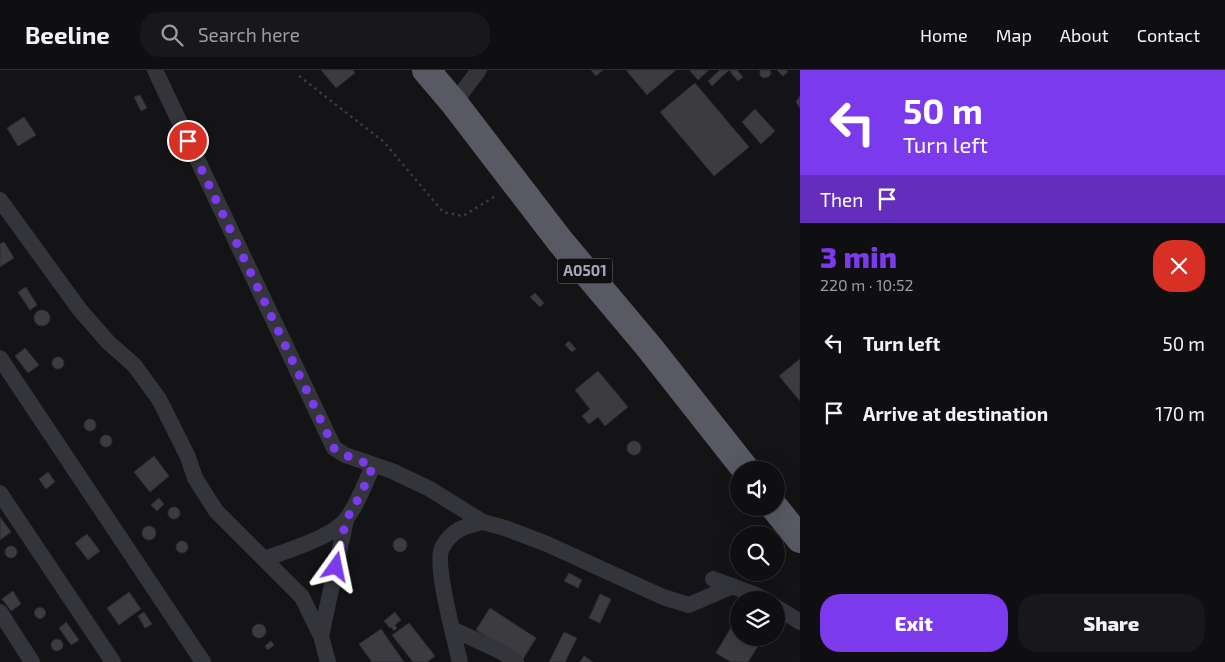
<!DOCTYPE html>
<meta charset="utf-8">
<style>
body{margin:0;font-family:"Exo 2",sans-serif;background:#181719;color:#f1f3f6;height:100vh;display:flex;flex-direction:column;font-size:19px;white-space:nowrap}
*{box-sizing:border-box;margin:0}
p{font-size:16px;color:#9b9c9f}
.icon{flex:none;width:28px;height:28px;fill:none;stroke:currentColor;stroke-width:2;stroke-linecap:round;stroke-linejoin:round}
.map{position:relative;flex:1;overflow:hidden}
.drawer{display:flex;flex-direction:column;background:#0f0e10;width:425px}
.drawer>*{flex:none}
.banner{background:#7c3aed;color:#fff;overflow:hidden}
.tools{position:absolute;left:730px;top:391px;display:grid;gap:10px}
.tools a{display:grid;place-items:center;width:55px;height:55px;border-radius:50%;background:#0f0e10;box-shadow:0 5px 20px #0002,0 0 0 1px #2f2e30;font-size:25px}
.pin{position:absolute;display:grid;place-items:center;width:42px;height:42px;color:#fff;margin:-21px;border:2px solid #fff;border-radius:50%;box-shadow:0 1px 5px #0007}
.me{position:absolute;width:55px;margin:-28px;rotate:12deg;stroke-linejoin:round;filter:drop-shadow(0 0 4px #0008)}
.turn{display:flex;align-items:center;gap:18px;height:105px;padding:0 20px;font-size:22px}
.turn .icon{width:65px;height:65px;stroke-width:2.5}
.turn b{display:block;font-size:35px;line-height:42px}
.then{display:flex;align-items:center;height:48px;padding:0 20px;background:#0003;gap:10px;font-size:19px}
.round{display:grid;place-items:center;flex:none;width:52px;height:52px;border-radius:20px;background:#181719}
.overview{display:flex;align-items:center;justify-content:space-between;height:85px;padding:0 20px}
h1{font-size:30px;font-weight:800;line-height:38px;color:#7c3aed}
.cta{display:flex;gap:10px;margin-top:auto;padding:10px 20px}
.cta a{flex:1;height:58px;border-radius:20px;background:#7c3aed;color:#fff;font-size:20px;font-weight:800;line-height:58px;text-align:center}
.cta a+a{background:#181719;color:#f1f3f6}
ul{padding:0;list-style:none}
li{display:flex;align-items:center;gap:15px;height:70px;padding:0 20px}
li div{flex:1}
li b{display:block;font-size:19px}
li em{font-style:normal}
header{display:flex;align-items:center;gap:30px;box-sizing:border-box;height:70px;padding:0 25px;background:#0f0e10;border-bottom:1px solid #2f2e30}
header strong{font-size:24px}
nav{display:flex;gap:28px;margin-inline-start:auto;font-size:18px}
.search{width:350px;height:45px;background:#181719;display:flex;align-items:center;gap:12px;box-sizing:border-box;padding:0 18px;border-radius:20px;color:#9b9c9f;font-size:19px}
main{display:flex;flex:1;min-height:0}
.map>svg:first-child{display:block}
.building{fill:#3b3b40;stroke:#2e2d32}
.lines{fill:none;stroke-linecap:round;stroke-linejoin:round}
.path{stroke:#3a3b42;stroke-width:2.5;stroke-dasharray:2.5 4;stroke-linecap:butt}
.minor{stroke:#34343b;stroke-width:16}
.trunk{stroke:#585963;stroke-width:28}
.route{stroke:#7c3aed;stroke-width:9;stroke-dasharray:0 16.2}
.labels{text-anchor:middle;stroke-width:4;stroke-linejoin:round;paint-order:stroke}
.shield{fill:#0f0e10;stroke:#777985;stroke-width:1}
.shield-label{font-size:15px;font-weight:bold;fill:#a4a7b7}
</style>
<header>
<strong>Beeline</strong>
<div class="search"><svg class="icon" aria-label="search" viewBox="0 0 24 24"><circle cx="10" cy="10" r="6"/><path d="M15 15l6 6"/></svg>Search here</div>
<nav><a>Home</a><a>Map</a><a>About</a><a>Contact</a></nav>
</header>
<main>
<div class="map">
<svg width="800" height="592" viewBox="0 0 800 592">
<rect width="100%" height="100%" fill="#141315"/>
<path class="building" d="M 321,0 L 353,0 L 355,3 L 336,18 Z
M 591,0 L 603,0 L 596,6 Z
M 626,0 L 676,0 L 647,25 Z
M 691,0 L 709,0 L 698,10 L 690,1 Z
M 720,0 L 737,0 L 743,7 L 738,11 L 729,0 L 712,16 L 708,11 Z
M 760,0 L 770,0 L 771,4 L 768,7 L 763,8 L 760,5 Z
M 777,0 L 786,0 L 788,2 L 783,6 Z
M 695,13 L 749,77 L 714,106 L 660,42 Z
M 140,25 L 147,38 L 141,41 L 134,27 Z
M 800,26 L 800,38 L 796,32 Z
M 755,39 L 775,61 L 761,74 L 742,52 Z
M 24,47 L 36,65 L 18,76 L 7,58 Z
M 4,172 L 14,188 L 0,197 L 0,174 Z
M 26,217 L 37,235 L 30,240 L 18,222 Z
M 535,223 L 544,233 L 540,237 L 530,227 Z
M34 248a8 8 0 1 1 16 0a8 8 0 1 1-16 0Z
M 569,271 L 576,279 L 572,282 L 565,275 Z
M 25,278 L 39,295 L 28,303 L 15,286 Z
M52 293a6 6 0 1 1 12 0a6 6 0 1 1-12 0Z
M 800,289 L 800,331 L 779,306 Z
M 598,301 L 628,337 L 605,356 L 598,347 L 589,354 L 582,346 L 590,339 L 575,320 Z
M84 355a6 6 0 1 1 12 0a6 6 0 1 1-12 0Z
M100 371a6 6 0 1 1 12 0a6 6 0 1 1-12 0Z
M627 378a7 7 0 1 1 14 0a7 7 0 1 1-14 0Z
M 154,386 L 169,406 L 150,422 L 134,402 Z
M 48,402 L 55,412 L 46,419 L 39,409 Z
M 159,428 L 164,434 L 157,441 L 151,435 Z
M168 443a6 6 0 1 1 12 0a6 6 0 1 1-12 0Z
M 0,447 L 11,462 L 0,470 Z
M142 463a7 7 0 1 1 14 0a7 7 0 1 1-14 0Z
M 87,464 L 100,481 L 88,490 L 75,473 Z
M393 475a7 7 0 1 1 14 0a7 7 0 1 1-14 0Z
M176 477a6 6 0 1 1 12 0a6 6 0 1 1-12 0Z
M5 482a6 6 0 1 1 12 0a6 6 0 1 1-12 0Z
M 569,503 L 582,510 L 578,518 L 564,511 Z
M 13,521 L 21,534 L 11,541 L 2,529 Z
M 129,522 L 141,539 L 119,555 L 107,538 Z
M 600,524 L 611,529 L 600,553 L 589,548 Z
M34.5 543a5.5 5.5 0 1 1 11 0a5.5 5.5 0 1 1-11 0Z
M 490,538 L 536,568 L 523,589 L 476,560 Z
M 144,542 L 152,554 L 145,558 L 138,546 Z
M 395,542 L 401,550 L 395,555 L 397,558 L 394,561 L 391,557 L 390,558 L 384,551 Z
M 739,544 L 739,568 L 763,568 L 748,592 L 731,592 L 716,583 Z
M 66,552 L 79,570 L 71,575 L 59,558 Z
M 409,553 L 435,586 L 427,592 L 413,592 L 392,565 Z
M252 561a7 7 0 1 1 14 0a7 7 0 1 1-14 0Z
M 381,559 L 404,592 L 372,592 L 359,574 Z
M 564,562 L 577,568 L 565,592 L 549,592 Z
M51 575a6 6 0 1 1 12 0a6 6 0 1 1-12 0Z
M 271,571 L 274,575 L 268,580 L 265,576 Z
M 584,586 L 593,592 L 580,592 Z"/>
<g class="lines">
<path class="path" d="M 299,6 L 384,72 L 443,142 L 463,146 L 497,125"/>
<path class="minor" d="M 155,0 L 334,378 L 345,385 L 392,401 L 428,418 L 483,452 L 505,458 L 547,474 L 663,527 L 689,535 L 733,516
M 454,33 L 479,0
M 0,130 L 80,240 L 108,272 L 134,295 L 159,329 L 188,387 L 195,408 L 216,441 L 302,527 L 321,566 L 328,592
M 0,288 L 203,592
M 0,423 L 113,592
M 264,489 C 286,481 334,467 347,448 C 359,432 365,413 373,396
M 713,509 L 756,525 L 765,530
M 776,537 L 800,552
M 0,542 L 32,592
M 452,559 L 502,582 L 516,592
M 321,566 L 346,450
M 460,592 C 455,571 434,494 442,478 C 452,459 465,456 483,452"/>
<path class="trunk" d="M 426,0 L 454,33 L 560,171 L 649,277 L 746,400
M 775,438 L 800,469"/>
</g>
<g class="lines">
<path class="route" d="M 188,71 L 334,378 L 345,385 L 373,396 L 361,424 L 346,450 L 336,497"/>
</g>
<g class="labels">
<rect class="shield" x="557.5" y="188.5" width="55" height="25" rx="4"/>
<g class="shield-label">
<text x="585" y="206">A0501</text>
</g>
</g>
</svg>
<div class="tools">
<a><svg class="icon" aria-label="sound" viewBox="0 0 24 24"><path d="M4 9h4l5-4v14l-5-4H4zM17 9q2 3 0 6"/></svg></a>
<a><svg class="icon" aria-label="search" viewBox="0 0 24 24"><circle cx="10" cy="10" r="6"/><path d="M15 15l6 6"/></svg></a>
<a><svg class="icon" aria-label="layers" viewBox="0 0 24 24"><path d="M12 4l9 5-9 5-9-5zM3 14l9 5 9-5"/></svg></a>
</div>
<div class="pin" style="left:188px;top:71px;background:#d93025"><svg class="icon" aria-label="arrive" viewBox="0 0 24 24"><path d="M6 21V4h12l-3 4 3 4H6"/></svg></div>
<svg class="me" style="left:336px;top:497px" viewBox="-20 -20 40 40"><path d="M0-17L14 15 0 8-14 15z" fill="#7c3aed" stroke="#fff" stroke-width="4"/></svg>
</div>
<section class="drawer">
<div class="banner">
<div class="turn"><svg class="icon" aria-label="left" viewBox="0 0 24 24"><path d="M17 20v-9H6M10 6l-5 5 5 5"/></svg><div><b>50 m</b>Turn left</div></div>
<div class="then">Then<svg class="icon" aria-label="arrive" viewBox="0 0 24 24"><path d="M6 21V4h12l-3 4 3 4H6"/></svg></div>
</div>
<div class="overview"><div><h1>3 min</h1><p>220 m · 10:52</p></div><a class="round" style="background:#d93025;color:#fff"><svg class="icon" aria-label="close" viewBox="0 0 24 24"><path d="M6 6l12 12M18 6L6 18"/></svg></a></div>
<ul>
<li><svg class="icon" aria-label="left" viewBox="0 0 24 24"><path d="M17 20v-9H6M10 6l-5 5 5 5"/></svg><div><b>Turn left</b></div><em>50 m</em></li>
<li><svg class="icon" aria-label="arrive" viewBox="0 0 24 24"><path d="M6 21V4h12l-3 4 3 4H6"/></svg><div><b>Arrive at destination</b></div><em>170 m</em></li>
</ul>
<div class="cta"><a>Exit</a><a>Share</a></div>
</section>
</main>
